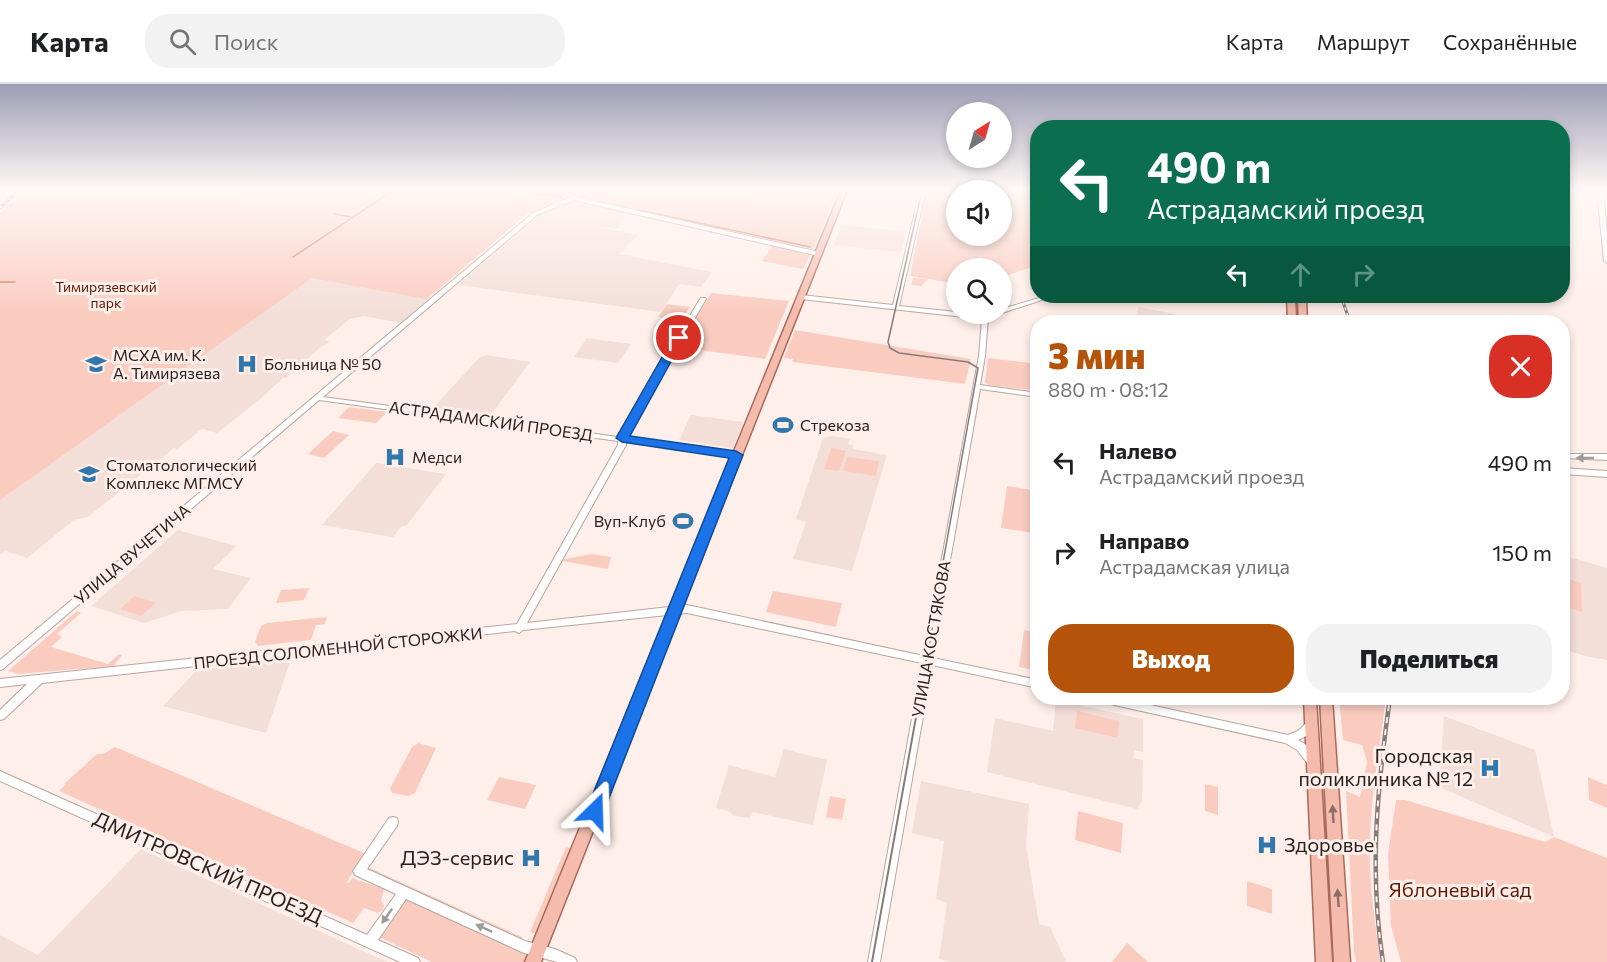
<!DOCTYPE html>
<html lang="ru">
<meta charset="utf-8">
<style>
body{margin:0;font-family:Commissioner,sans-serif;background:#f2f2f2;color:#202124;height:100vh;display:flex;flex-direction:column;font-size:22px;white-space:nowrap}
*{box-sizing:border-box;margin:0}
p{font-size:20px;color:#757577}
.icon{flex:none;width:33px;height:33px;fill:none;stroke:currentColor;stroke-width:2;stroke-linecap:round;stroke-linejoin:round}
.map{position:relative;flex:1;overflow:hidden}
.details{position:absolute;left:1030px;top:231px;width:540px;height:390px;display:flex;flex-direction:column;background:#fff;border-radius:24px;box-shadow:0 3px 9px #0003}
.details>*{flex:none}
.top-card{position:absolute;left:1030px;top:36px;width:540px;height:183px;border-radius:24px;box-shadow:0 3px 9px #0003;background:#0b6e4f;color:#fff;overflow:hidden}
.needle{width:39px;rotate:37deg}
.fabs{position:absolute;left:946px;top:18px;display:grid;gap:12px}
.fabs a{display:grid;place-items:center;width:66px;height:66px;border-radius:50%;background:#fff;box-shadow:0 3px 9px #0003;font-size:30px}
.pin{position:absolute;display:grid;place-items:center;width:51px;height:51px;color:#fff;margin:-26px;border:3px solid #fff;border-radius:50%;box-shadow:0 2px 6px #0007}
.me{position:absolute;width:66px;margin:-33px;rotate:22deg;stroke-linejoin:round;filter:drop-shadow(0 0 4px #0008)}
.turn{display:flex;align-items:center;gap:21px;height:126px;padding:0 18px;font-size:27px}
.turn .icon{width:78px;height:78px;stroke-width:2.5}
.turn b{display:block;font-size:42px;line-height:51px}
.lanes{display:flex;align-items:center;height:57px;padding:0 18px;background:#0003;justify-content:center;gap:30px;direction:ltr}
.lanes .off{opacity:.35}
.round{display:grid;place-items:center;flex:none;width:63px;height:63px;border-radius:24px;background:#f2f2f2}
.head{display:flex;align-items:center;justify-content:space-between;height:102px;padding:0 18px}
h1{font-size:36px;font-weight:800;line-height:45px;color:#b45309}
.primary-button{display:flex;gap:12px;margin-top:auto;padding:12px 18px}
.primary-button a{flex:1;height:69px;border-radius:24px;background:#b45309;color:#fff;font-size:24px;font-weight:800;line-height:69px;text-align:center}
.primary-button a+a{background:#f2f2f2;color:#202124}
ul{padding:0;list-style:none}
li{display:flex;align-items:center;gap:18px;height:90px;padding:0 18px}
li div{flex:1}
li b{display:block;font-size:22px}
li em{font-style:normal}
header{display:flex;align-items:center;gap:36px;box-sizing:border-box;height:84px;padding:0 30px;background:#fff;border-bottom:2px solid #e0e0e0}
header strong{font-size:28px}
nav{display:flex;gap:33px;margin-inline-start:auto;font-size:21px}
.search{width:420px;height:54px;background:#f2f2f2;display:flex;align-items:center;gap:15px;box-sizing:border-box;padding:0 21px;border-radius:24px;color:#757577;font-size:22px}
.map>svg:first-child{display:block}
.built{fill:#f4ded8}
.green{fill:#faccc0;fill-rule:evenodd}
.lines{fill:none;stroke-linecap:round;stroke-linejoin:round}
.stream{stroke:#ce7a65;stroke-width:1.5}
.minor-casing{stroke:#b7a49f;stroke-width:2}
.major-casing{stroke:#a96959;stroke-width:3}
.minor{fill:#fff;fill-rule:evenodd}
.major{fill:#f5bcae;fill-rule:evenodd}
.tram-far1{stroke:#867b78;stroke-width:1.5}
.tram{stroke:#867b78;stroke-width:2}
.rail-far1-casing{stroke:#867b78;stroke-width:3}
.rail-casing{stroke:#867b78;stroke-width:4.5}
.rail-far1{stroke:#ffefea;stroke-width:1.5;stroke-dasharray:3;stroke-linecap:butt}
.rail{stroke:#ffefea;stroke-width:2;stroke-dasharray:6;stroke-linecap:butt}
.oneway{fill:#9e9b9a}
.oneway2{fill:#8e6e66}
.route{fill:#1a73e8;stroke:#114b97;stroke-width:1.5}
.labels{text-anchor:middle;stroke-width:6;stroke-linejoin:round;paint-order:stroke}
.far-park-label{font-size:14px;fill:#631703;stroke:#ffefea}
.poi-label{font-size:16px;fill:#28211f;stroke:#ffefea;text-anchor:start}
.street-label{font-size:16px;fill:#28211f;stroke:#ffefea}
.near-poi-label{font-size:20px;fill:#28211f;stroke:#ffefea;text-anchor:end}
.near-street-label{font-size:20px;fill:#28211f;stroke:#ffefea}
.near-park-label{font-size:20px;fill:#631703;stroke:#ffefea}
</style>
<header>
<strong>Карта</strong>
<div class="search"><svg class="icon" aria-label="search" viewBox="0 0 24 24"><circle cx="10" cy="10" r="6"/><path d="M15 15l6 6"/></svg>Поиск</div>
<nav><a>Карта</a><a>Маршрут</a><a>Сохранённые</a></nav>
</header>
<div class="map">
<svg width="1607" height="878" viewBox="0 0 1607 878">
<rect width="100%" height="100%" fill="#ffefea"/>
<path class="built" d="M 32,106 L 838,106 L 813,165 L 580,114 L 575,110 L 527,130 L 400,239 L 364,232 L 350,235 L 324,256 L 330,258 L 322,262 L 286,294 L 283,294 L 258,317 L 217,349 L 202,345 L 177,365 L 174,364 L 88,433 L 74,436 L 27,474 L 5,467 L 0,471 L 0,138 Z
M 573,117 L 626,129 L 617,145 L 593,142 L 638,151 L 619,170 L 712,188 L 701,203 L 679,200 L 661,228 L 458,201 L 539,131 Z
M 841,141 L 906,147 L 901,168 L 834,161 Z
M 1139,223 L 1175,230 L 1174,238 L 1135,238 Z
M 587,254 L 631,260 L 618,279 L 574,273 Z
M 486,271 L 530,278 L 490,332 L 433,324 L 479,274 Z
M 691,331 L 743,338 L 733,364 L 679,356 Z
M 832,352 L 850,355 L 848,360 L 853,361 L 853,365 L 887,371 L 852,487 L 793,475 L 806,438 L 796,435 L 823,354 Z
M 376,379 L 446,390 L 407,441 L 401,443 L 393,453 L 322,441 Z
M 178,446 L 236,462 L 213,485 L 251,494 L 228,525 L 182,527 L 144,539 L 91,522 Z
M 1563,471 L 1607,484 L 1607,576 L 1585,572 L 1563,565 Z
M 291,575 L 266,649 L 163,622 L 197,586 Z
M 1056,616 L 1143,635 L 1143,668 L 1134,666 L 1134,674 L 1143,676 L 1142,717 L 1137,725 L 987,688 L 995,634 L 1053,647 Z
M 1444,632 L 1535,666 L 1554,753 L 1439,703 Z
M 784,665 L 827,676 L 813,741 L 753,728 L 750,734 L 734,732 L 729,727 L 716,724 L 729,681 L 775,693 Z
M 921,697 L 1029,720 L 1026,762 L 1039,840 L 1050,843 L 1066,878 L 951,878 L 939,875 L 947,819 L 936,815 L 944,757 L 912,749 Z
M 141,765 L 356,864 L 388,878 L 0,878 L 0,851 L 38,871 Z"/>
<path class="green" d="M 22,106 L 838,106 L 813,165 L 580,114 L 575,110 L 527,130 L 426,215 L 312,194 L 0,416 L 0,128 Z
M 927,106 L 1038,106 L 1038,181 L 1002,193 L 1002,184 L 957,184 L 957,200 L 928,195 L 921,202 L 911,201 L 913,194 L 927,195 L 910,192 ZM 1002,106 L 1002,152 L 957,152 L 957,106 Z
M 772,162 L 810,171 L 803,185 L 762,177 Z
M 711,209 L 789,217 L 765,275 L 678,263 Z
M 667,220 L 690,223 L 681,237 L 658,233 Z
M 795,246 L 971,275 L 965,300 L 792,278 L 793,275 L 784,274 Z
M 988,274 L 1038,280 L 1038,307 L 988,301 L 985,298 Z
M 349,323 L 387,328 L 376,339 L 338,334 Z
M 333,347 L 349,351 L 324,374 L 308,370 Z
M 831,364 L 846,367 L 839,387 L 824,385 Z
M 847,373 L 879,377 L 876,392 L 843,387 Z
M 1007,402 L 1037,407 C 1037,416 1032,423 1032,432 L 1035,435 L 1033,449 L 1001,444 Z
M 592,470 L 611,473 L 608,485 L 562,477 L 564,475 Z
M 1563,493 L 1581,499 L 1582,528 L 1563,522 Z
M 309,504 L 304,516 L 276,519 L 281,506 Z
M 773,507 L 842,519 L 836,543 L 766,528 Z
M 134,512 L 156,519 L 141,532 L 120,525 Z
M 77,527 L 81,529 L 57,550 L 62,553 L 51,563 L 108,580 L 119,570 L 122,571 L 114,582 L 18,590 L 8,587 Z
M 327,533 L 325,540 L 316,541 L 311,556 L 258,562 L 255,558 L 261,542 L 267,539 Z
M 1024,546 L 1038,549 L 1038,587 L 1019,583 Z
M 1339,614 L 1386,614 C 1379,669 1368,726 1370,782 C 1371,815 1376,846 1381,878 L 1356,878 L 1354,868 L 1346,707 L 1360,713 L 1367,678 L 1362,661 L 1343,656 Z
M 1077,627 L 1119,637 L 1118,654 L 1075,644 Z
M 418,659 L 436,664 L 415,709 L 409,712 L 392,709 L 390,704 L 412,663 Z
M 115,663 L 364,769 L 347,798 L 349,799 L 352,794 L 384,805 L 381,817 L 384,821 L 383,826 L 378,829 L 364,824 L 353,839 L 59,707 L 66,700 L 64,700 L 97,670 L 103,670 Z
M 499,693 L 536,701 L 525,725 L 487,716 Z
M 1588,693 L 1607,701 L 1607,724 L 1589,716 Z
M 1205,700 L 1218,703 L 1218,731 L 1205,727 Z
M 830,712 L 846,715 L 842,736 L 826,733 Z
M 1396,716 L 1405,716 L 1545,758 L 1554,753 L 1607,774 L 1607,878 L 1401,878 L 1391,842 L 1388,770 Z
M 1078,727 L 1123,739 L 1121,769 L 1075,756 Z
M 566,763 L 573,765 L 538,850 L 530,848 Z
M 365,782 L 522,853 L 521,858 L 362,785 Z
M 1247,797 L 1272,805 L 1272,830 L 1247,822 Z
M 405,815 L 524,868 L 527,873 L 525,878 L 432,878 L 379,853 Z
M 1127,859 L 1148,878 L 1112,878 Z"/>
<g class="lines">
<path class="stream" d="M 518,106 L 560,113 L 568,106
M 639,126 L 810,163
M 334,130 L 351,133
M 293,173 L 394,106
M 0,198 L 15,198"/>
<g class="minor-casing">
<path id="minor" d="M 920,106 L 926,106 L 899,222 L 957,228 L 957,230 L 985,231 L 998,230 L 997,231 L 988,234 L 985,272 L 980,301 L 1038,309 L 1038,313 L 980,305 L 933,574 L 1038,596 L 1038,604 L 932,581 L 880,878 L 868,878 L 922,579 L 687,529 L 523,546 L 519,549 L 515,547 L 42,599 L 4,635 L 0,636 L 0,626 L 27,600 L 0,603 L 0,595 L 517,540 L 618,361 L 618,357 L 319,316 L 3,585 L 0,586 L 0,576 L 533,129 L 573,112 L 819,168 L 822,170 L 819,172 L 573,116 L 537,131 L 323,313 L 618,353 L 700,215 L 701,214 L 705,214 L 706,215 L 626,351 L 626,354 L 736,369 L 740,371 L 736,373 L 626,358 L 626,361 L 527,539 L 687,521 L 924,572 L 979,272 L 982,235 L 801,215 L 798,213 L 801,211 L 893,221 Z
M 1597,106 L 1603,106 L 1607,149 L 1607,179 L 1604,177 Z
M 1046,212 L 1054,212 L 1002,229 L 1002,225 Z
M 1563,370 L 1607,370 L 1607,376 L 1563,374 Z
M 1563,384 L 1607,387 L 1607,393 L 1563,390 Z
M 1096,614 L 1118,614 L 1288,651 C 1292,649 1297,648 1300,645 C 1306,640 1307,635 1315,637 L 1316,640 C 1312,648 1306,653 1298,656 L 1305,660 L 1317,677 L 1316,680 L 1312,682 L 1308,680 L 1297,666 L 1285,659 L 1101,618 L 1098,617 Z
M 0,687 L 367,851 L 396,810 L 355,791 L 353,787 L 389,734 L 393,733 L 397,734 L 398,738 L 397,742 L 367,785 L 525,857 L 555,865 L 575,874 L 577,878 L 557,878 L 524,869 L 406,815 L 378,856 L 418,874 L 420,878 L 400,878 L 0,697 Z"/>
</g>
<g class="major-casing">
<path id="major" d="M 841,106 L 847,106 L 541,878 L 525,878 Z
M 1287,212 L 1295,212 L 1296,238 L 1288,238 Z
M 1298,212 L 1306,212 L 1307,238 L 1299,238 Z
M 1304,614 L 1316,614 L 1332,878 L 1316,878 Z
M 1320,614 L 1332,614 L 1350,878 L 1334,878 Z"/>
</g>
<use href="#minor" class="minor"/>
<use href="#major" class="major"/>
<path class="tram-far1" d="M 922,106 L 888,258 L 890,264 L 899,269 L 968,278 L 978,284 L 931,545"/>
<path class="tram" d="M 872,878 L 932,544"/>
<g class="rail-far1-casing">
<path id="rail-far1" d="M 0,124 L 19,106
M 1341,212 L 1350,238"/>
</g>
<g class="rail-casing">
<path id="rail" d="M 1383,878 C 1369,787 1377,705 1390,614"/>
</g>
<use href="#rail-far1" class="rail-far1"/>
<use href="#rail" class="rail"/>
</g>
<defs><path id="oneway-solid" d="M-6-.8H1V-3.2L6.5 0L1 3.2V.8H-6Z" transform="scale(1.5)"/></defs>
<g class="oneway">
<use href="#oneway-solid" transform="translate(1585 374) rotate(-180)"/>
<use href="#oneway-solid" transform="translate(387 832) rotate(125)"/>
<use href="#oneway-solid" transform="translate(484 844) rotate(-155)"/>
</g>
<g class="oneway2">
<use href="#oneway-solid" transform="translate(1333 730) rotate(-93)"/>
<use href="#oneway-solid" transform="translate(1338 814) rotate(-94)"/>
</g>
<linearGradient id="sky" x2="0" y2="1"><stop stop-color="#9d9db4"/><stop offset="0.46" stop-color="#fff8f6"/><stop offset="1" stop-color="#fff8f6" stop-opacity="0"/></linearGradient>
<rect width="1607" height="229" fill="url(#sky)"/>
<path class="route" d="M 679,251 L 684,254 L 630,352 L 736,367 L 743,371 L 604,727 L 601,733 L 595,735 L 588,733 L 586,727 L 729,374 L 622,358 L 616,354 L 673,254 Z"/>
<defs>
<g id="university-bare" transform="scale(1.62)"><path d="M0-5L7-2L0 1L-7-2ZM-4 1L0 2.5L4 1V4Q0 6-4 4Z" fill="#3277ac" stroke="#ffefea" stroke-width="2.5" paint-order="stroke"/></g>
<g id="hospital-bare" transform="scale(1.62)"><path d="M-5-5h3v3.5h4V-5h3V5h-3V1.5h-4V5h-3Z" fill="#3277ac" stroke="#ffefea" stroke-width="2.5" paint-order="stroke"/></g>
<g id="stadium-bare" transform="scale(1.62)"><path d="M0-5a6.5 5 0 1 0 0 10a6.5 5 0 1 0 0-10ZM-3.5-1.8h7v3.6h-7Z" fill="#3277ac" stroke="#ffefea" stroke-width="2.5" paint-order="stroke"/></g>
</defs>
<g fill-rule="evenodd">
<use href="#university-bare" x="96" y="280"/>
<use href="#hospital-bare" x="247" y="280"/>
<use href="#stadium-bare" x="783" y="341"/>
<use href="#hospital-bare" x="395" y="373"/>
<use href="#university-bare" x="89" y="390"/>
<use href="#stadium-bare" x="683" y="437"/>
<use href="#hospital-bare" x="1490" y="684"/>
<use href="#hospital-bare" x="1267" y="761"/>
<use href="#hospital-bare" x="531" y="774"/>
</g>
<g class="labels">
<g class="far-park-label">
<text x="106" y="208">Тимирязевский<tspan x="106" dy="16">парк</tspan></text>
</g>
<g class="poi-label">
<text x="113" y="277">МСХА им. К.<tspan x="113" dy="18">А. Тимирязева</tspan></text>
<text x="264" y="286">Больница № 50</text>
<text x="800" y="347">Стрекоза</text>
<text x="412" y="379">Медси</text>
<text x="106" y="387">Стоматологический<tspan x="106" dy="18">Комплекс МГМСУ</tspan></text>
<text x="666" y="443" text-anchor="end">Вуп-Клуб</text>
</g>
<g class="street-label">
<text transform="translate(491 337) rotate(8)" y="6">АСТРАДАМСКИЙ ПРОЕЗД</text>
<text transform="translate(132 470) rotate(-40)" y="6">УЛИЦА ВУЧЕТИЧА</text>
<text transform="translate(931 555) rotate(-80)" y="6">УЛИЦА КОСТЯКОВА</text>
<text transform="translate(338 564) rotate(-6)" y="6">ПРОЕЗД СОЛОМЕННОЙ СТОРОЖКИ</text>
</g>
<g class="near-poi-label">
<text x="1473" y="679">Городская<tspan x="1473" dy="23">поликлиника № 12</tspan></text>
<text x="1284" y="768" text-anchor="start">Здоровье</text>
<text x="514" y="781">ДЭЗ-сервис</text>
</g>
<g class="near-street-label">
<text transform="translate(208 784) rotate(24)" y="7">ДМИТРОВСКИЙ ПРОЕЗД</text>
</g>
<g class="near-park-label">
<text x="1460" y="813">Яблоневый сад</text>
</g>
</g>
</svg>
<div class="fabs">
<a><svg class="needle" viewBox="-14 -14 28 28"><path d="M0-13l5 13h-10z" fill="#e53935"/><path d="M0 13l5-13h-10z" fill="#757577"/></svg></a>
<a><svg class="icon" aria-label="sound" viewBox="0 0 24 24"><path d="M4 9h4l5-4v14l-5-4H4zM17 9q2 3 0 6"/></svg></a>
<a><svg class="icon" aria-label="search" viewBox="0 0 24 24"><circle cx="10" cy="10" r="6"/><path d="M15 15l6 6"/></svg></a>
</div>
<div class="pin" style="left:679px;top:254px;background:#d93025"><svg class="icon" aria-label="arrive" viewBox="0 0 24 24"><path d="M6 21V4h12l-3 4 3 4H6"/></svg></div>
<svg class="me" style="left:595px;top:727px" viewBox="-20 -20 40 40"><path d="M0-17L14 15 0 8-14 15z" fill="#1a73e8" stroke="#fff" stroke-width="4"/></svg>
<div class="top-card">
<div class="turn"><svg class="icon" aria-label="left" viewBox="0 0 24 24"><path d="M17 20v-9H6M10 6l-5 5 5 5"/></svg><div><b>490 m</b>Астрадамский проезд</div></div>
<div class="lanes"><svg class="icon" aria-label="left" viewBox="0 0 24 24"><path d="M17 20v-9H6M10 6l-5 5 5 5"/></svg><svg class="icon off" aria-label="ahead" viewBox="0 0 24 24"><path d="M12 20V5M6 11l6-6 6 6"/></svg><svg class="icon off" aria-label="right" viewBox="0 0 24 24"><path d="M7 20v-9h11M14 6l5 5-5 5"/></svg></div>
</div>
<section class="details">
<div class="head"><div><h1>3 мин</h1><p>880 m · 08:12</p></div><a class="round" style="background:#d93025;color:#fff"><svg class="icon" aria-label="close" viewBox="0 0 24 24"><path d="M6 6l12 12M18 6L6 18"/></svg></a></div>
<ul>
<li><svg class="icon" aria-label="left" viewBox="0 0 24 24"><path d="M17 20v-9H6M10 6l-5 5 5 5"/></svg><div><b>Налево</b><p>Астрадамский проезд</p></div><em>490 m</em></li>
<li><svg class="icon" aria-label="right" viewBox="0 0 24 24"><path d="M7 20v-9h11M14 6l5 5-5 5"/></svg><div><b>Направо</b><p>Астрадамская улица</p></div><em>150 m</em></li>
</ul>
<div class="primary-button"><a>Выход</a><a>Поделиться</a></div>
</section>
</div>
